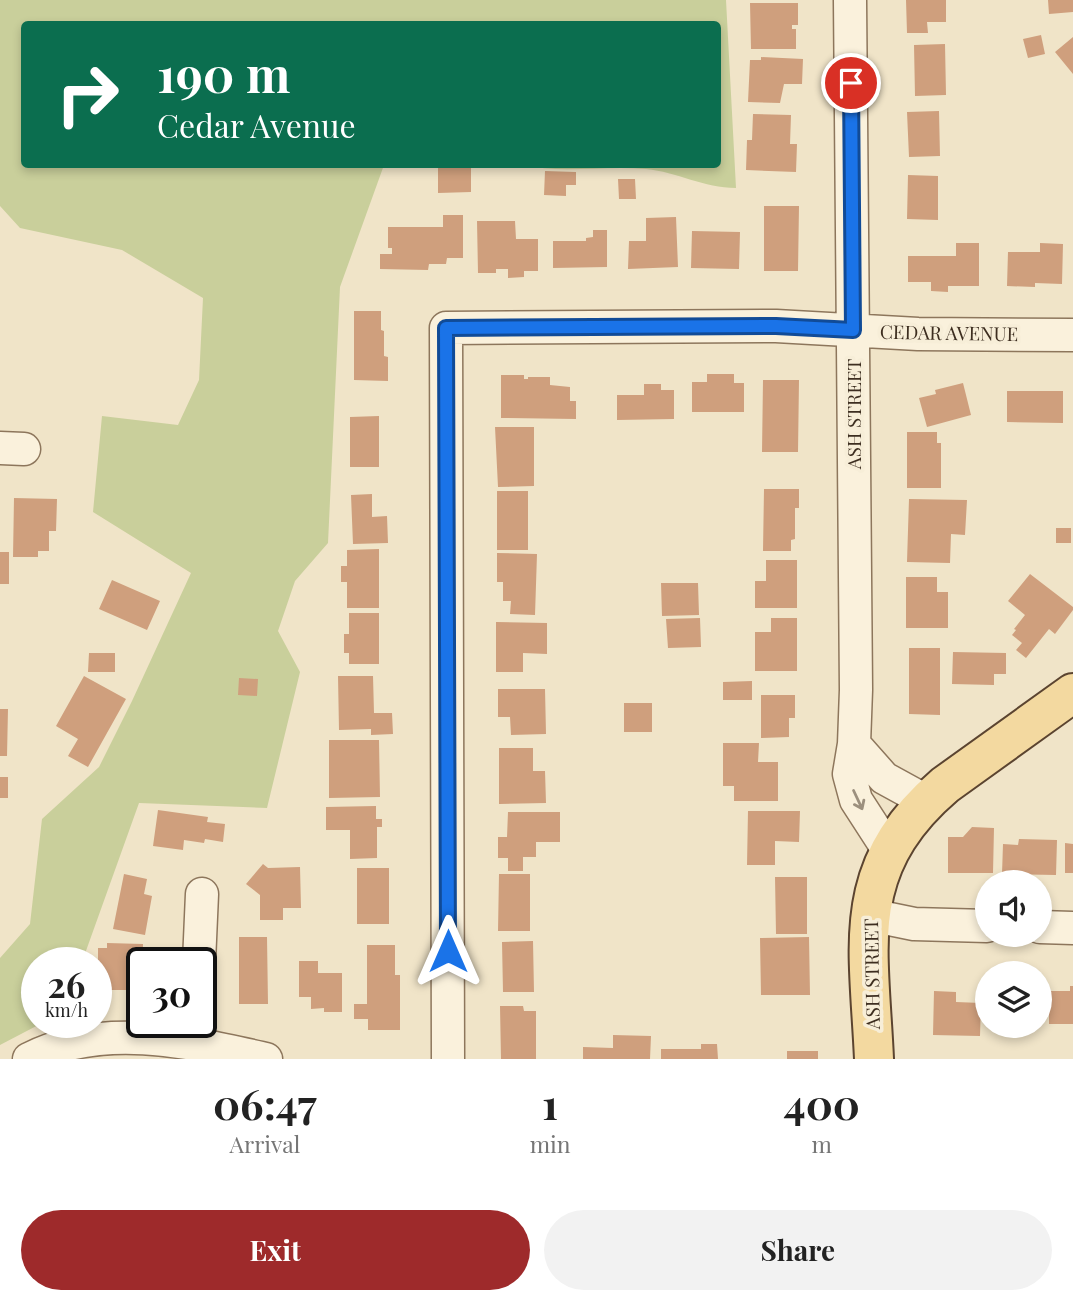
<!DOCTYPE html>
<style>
body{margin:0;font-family:"Playfair Display",serif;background:#f2f2f2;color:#222;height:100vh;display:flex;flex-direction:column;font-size:26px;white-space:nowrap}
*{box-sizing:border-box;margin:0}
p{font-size:23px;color:#767676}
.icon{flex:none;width:38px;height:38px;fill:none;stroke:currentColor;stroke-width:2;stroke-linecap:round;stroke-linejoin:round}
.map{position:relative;height:1059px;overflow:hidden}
.side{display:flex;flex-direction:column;background:#fff;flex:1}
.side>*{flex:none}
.guide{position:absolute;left:21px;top:21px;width:700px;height:147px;border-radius:7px;box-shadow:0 4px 10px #0003;background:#0b6e4f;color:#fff;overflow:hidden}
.controls{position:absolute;left:975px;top:870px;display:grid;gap:14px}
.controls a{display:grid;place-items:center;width:77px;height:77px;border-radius:50%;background:#fff;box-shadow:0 4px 10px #0003;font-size:35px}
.speed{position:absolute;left:21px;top:947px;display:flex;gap:14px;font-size:35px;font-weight:700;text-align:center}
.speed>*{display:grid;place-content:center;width:91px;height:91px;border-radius:50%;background:#fff;box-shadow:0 4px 10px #0003;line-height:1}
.speed small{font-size:18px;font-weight:400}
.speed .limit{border:4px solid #111;border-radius:10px;background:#fff;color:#111}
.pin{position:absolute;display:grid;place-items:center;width:60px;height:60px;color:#fff;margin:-30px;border:4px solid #fff;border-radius:50%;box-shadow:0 2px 7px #0007}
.me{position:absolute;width:77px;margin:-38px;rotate:0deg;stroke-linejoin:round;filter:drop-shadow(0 0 5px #0008)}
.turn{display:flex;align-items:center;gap:24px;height:147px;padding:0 21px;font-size:32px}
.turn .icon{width:91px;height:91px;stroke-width:2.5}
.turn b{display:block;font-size:49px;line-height:60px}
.eta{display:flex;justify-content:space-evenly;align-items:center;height:119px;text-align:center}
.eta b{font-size:42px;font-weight:700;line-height:49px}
.action{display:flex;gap:14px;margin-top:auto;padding:14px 21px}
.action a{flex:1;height:80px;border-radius:42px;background:#9e2a2b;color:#fff;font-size:28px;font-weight:700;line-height:80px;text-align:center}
.action a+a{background:#f2f2f2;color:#222}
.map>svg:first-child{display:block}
.green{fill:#c9cf9b}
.building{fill:#cf9f7d}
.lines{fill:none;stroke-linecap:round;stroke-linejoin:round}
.minor-casing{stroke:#8d765c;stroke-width:35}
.major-casing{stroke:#5b4430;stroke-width:42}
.minor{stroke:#faf1dc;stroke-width:32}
.major{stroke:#f3d9a0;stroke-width:38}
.oneway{stroke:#9c907e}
.route-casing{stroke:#114b97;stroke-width:18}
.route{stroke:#1a73e8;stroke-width:12}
.labels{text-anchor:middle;stroke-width:7;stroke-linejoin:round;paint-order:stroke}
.street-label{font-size:19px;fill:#3d2e20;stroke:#f7eed8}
</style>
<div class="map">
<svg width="1073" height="1059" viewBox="0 0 1073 1059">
<rect width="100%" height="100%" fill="#f0e4c8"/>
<path class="green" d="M 0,0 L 726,0 L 736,188 C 704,188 677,172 646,169 C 605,165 563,174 522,165 L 718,164 L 718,24 L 24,24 L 24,164 L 384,165 L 340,287 L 328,543 L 295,581 L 278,631 L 300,672 L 267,808 L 139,803 L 82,962 L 37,962 L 37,1022 L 44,1022 L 0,1045 L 0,958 L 30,924 L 42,819 L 99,767 L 132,701 L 191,573 L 93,512 L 102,416 L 178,425 L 199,380 L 203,298 L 122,250 L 20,228 L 0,206 Z"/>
<path class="building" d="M 906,0 L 946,0 L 946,22 L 927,22 L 928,33 L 907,33 Z
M 1048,0 L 1073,0 L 1073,12 L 1049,14 Z
M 750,3 L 798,3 L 798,25 L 792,25 L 792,29 L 796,29 L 796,49 L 751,49 Z
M 1041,35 L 1045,54 L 1028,58 L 1023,39 Z
M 1073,37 L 1073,74 L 1055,52 Z
M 945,44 L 946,95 L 915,96 L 914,45 Z
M 761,57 L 803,59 L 802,84 L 784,84 L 780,103 L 748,102 L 750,60 L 761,60 Z
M 939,111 L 940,156 L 909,157 L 907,112 Z
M 753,114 L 791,115 L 790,144 L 797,144 L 796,172 L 746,170 L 747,140 L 752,140 Z
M 471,167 L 471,192 L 438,193 L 438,168 Z
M 545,171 L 576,172 L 576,185 L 566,185 L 566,196 L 544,195 Z
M 908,175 L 938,176 L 938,220 L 907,219 Z
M 618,179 L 635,179 L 636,199 L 619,199 Z
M 764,206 L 799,206 L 798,271 L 764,271 Z
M 443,215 L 463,215 L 463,258 L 447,258 L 446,264 L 429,264 L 428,270 L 380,269 L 380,254 L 392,254 L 392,248 L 388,248 L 388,227 L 443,227 Z
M 676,217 L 678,267 L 628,269 L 629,241 L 646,241 L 646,218 Z
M 477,221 L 515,221 L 516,239 L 538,239 L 538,271 L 524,271 L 524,277 L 508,278 L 508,269 L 496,269 L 496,273 L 478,273 Z
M 593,230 L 607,230 L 607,267 L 553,268 L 553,241 L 586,241 L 586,238 L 593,237 Z
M 692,231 L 740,232 L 739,269 L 691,268 Z
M 956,243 L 979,243 L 979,286 L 948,286 L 948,292 L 931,291 L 931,282 L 908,282 L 908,256 L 956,256 Z
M 1040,243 L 1063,244 L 1062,284 L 1035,283 L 1035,287 L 1007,286 L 1008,252 L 1040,252 Z
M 354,311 L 381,311 L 381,330 L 384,331 L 384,356 L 388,357 L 388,381 L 354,380 Z
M 707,374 L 734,374 L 734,383 L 744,383 L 744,412 L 692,412 L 692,382 L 707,382 Z
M 501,375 L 524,375 L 524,379 L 528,379 L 528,377 L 550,377 L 550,385 L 570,387 L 570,401 L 576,401 L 576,419 L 501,418 Z
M 763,380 L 799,380 L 798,452 L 762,452 Z
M 963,383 L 971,415 L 927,427 L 919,398 L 936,394 L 935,390 Z
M 644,384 L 661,384 L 661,390 L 674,390 L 674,419 L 617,420 L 617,395 L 644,395 Z
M 1007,391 L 1063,391 L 1063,423 L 1007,422 Z
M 379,416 L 379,467 L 350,467 L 350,417 Z
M 495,427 L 534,427 L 534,486 L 498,487 Z
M 907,432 L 937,432 L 937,443 L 941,443 L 941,488 L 907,488 Z
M 764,489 L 799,489 L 799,508 L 795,508 L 795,539 L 791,540 L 791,551 L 763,551 Z
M 497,491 L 528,491 L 528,550 L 497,550 Z
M 372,494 L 372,517 L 387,516 L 388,543 L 353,544 L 351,495 Z
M 14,498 L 57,499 L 56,531 L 49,531 L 49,551 L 38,551 L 38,557 L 13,557 Z
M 909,499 L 967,500 L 965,535 L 951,534 L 950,563 L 907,562 Z
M 1056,528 L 1071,528 L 1071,543 L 1056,543 Z
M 379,549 L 379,608 L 347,608 L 347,582 L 341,582 L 341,566 L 347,566 L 347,550 Z
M 0,552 L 9,552 L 9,584 L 0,584 Z
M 497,553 L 537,554 L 535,615 L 510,614 L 511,601 L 503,601 L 503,582 L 497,582 Z
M 766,560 L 797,560 L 797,608 L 755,608 L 755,581 L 766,581 Z
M 1030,574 L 1073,607 L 1073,610 L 1055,634 L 1049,629 L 1026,658 L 1016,650 L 1022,643 L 1012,635 L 1016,630 L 1014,629 L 1025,615 L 1008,601 Z
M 906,577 L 937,577 L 937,592 L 948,592 L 948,628 L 906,628 Z
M 112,580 L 160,601 L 147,630 L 99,609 Z
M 661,583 L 698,583 L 699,615 L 662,616 Z
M 349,613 L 379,613 L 379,664 L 349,664 L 349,653 L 344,653 L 344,634 L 349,634 Z
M 700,618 L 701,647 L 668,648 L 666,619 Z
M 771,618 L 797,618 L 797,671 L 755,671 L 755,632 L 771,632 Z
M 496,622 L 547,623 L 547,654 L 523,653 L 523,672 L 496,672 Z
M 909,648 L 940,648 L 940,715 L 909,714 Z
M 953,652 L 1006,653 L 1006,674 L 994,674 L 994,685 L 952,684 Z
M 89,653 L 115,653 L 115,672 L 88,672 Z
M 84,676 L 126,699 L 88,767 L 68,756 L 78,739 L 56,726 Z
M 338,676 L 373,676 L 374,713 L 392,713 L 393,734 L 371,735 L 371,729 L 339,730 Z
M 239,678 L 258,679 L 257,696 L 238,695 Z
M 752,681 L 752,700 L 723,700 L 723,682 Z
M 498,689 L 545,689 L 546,734 L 511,735 L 510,717 L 498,717 Z
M 761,695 L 795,695 L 795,718 L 789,718 L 789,737 L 761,738 Z
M 624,703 L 652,703 L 652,732 L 624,732 Z
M 0,709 L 8,709 L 7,756 L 0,756 Z
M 329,740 L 379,740 L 380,797 L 329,798 Z
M 723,743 L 759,743 L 758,762 L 778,762 L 778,801 L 734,801 L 734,786 L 723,786 Z
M 499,748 L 533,748 L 533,771 L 545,771 L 546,803 L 499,804 Z
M 0,777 L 8,777 L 8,798 L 0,798 Z
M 376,806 L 376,819 L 382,819 L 382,827 L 377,827 L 377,858 L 350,859 L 350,830 L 326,830 L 326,807 Z
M 158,810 L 208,817 L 207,822 L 225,824 L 223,842 L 205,839 L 204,843 L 184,840 L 183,850 L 153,846 Z
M 748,811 L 800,811 L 799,842 L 775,841 L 775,865 L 747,865 Z
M 508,812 L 560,812 L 560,842 L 536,842 L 536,857 L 523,857 L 523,871 L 508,871 L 508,858 L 498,858 L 498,837 L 507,837 Z
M 972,827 L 994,828 L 993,873 L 948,873 L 948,837 L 963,837 Z
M 1019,839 L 1057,840 L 1056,875 L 1002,874 L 1003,844 L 1018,845 Z
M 1065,843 L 1073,844 L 1073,873 L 1065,873 Z
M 263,864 L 268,868 L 300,867 L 301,908 L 283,908 L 283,920 L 260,920 L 260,895 L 246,884 Z
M 357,868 L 389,868 L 389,924 L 357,924 Z
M 124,874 L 147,879 L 144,894 L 152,896 L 145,935 L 113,929 Z
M 499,874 L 530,874 L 530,931 L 498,931 Z
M 775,877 L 807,877 L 807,934 L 776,934 Z
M 239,937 L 267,937 L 268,1004 L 239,1004 Z
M 809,937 L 810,995 L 761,995 L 760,938 Z
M 533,941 L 534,992 L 503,992 L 502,942 Z
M 107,943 L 143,944 L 142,971 L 129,971 L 129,990 L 108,990 L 108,973 L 98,973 L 98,948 L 107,948 Z
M 367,945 L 395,945 L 395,975 L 400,975 L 400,1030 L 368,1030 L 368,1019 L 354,1019 L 354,1004 L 367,1004 Z
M 299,961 L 318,961 L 318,973 L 342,973 L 342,1012 L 324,1012 L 324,1008 L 311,1009 L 311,997 L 299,997 Z
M 1040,979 L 1044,979 L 1042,1024 L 1040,1024 Z
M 1070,986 L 1073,986 L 1073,1024 L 1049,1024 L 1049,991 L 1070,991 Z
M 934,991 L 956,992 L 956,1002 L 981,1003 L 980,1036 L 933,1035 Z
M 500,1006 L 523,1006 L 524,1011 L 536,1011 L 536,1059 L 501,1059 Z
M 613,1035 L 651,1036 L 650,1059 L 583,1059 L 583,1047 L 613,1048 Z
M 701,1044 L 717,1044 L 718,1059 L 661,1059 L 661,1049 L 701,1049 Z
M 787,1051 L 818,1051 L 818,1059 L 787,1059 Z"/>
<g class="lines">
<g class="minor-casing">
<path id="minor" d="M 850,0 L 856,690 L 854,744 L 849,774 L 856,800 L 889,851
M 0,448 L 24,449
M 854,744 L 884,778 L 926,801
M 870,915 L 914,924 L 987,926
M 1040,927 L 1073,928
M 199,962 L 202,894
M 29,1059 C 102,1021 190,1042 266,1059
M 448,1059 L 446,328 L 776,326 L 918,334 L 1073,335"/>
</g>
<g class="major-casing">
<path id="major" d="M 874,1059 C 869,945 848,868 945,785 L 1073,693"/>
</g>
<use href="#minor" class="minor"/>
<use href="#major" class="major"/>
</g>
<defs><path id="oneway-shaft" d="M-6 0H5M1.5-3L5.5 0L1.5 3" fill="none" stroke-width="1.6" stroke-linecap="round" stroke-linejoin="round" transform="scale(1.75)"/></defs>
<use class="oneway" href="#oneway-shaft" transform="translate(858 800) rotate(65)"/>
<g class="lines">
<g class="route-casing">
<path id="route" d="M 448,951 L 446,328 L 776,326 L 853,330 L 851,83"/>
</g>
<use href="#route" class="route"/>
</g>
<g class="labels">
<g class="street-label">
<text transform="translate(949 333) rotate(1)" y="7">CEDAR AVENUE</text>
<text transform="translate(854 414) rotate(-90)" y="7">ASH STREET</text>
<text transform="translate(872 974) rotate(-91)" y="7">ASH STREET</text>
</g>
</g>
</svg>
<div class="controls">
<a><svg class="icon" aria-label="sound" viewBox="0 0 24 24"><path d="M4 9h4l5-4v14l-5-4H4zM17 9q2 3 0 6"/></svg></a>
<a><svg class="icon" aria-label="layers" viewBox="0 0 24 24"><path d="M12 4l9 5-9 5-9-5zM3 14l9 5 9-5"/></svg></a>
</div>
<div class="speed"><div>26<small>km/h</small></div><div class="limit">30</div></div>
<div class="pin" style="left:851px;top:83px;background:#d93025"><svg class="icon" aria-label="arrive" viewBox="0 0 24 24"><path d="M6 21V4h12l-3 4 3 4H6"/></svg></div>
<svg class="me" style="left:448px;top:951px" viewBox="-20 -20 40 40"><path d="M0-17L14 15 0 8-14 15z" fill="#1a73e8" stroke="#fff" stroke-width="4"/></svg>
<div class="guide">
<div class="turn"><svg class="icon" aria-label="right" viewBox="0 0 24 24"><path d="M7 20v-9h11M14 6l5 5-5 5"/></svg><div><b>190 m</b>Cedar Avenue</div></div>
</div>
</div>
<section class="side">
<div class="eta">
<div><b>06:47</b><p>Arrival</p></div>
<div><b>1</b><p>min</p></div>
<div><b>400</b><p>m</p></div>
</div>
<div class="action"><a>Exit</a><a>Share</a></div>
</section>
